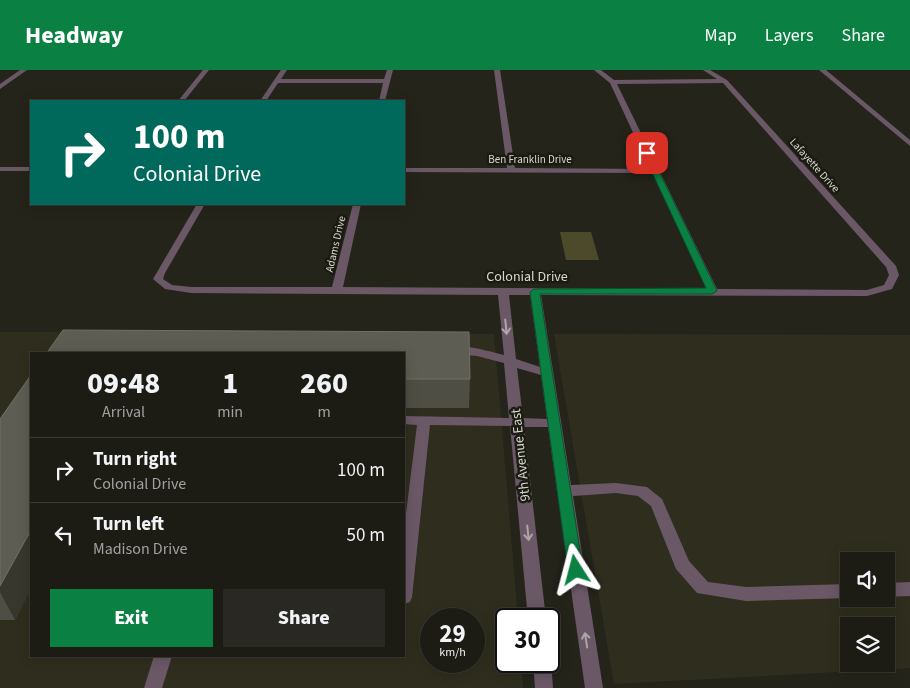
<!DOCTYPE html>
<style>
body{margin:0;font-family:"Source Sans 3",sans-serif;background:#292822;color:#f1f3f6;height:100vh;display:flex;flex-direction:column;font-size:19px;white-space:nowrap}
*{box-sizing:border-box;margin:0}
p{font-size:16px;color:#a0a1a0}
.icon{flex:none;width:28px;height:28px;fill:none;stroke:currentColor;stroke-width:2;stroke-linecap:round;stroke-linejoin:round}
.map{position:relative;flex:1;overflow:hidden}
.details{position:absolute;left:30px;top:282px;width:375px;height:305px;display:flex;flex-direction:column;background:#1c1b14;border-radius:0px;box-shadow:0 2px 12px #0003,0 0 0 1px #3a3934}
.details>*{flex:none}
.top-card{position:absolute;left:30px;top:30px;width:375px;height:105px;border-radius:0px;box-shadow:0 2px 12px #0003,0 0 0 1px #3a3934;background:#00695c;color:#fff;overflow:hidden}
.controls{position:absolute;left:840px;top:482px;display:grid;gap:10px}
.controls a{display:grid;place-items:center;width:55px;height:55px;border-radius:0px;background:#1c1b14;box-shadow:0 2px 12px #0003,0 0 0 1px #3a3934;font-size:25px}
.speed{position:absolute;left:420px;top:538px;display:flex;gap:10px;font-size:25px;font-weight:700;text-align:center}
.speed>*{display:grid;place-content:center;width:65px;height:65px;border-radius:50%;background:#1c1b14;box-shadow:0 2px 12px #0003,0 0 0 1px #3a3934;line-height:1}
.speed small{font-size:12px;font-weight:400}
.speed .limit{border:2px solid #111;border-radius:8px;background:#fff;color:#111}
.pin{position:absolute;display:grid;place-items:center;width:42px;height:42px;color:#fff;margin:-21px;border-radius:10px;box-shadow:0 2px 8px #0006}
.me{position:absolute;width:55px;margin:-28px;rotate:351deg;stroke-linejoin:round;filter:drop-shadow(0 0 4px #0008)}
.turn{display:flex;align-items:center;gap:18px;height:105px;padding:0 20px;font-size:22px}
.turn .icon{width:65px;height:65px;stroke-width:2.5}
.turn b{display:block;font-size:35px;line-height:42px}
.eta{display:flex;justify-content:space-evenly;align-items:center;height:85px;text-align:center}
.eta b{font-size:30px;font-weight:800;line-height:35px}
.primary-button{display:flex;gap:10px;margin-top:auto;padding:10px 20px}
.primary-button a{flex:1;height:58px;border-radius:0px;background:#0b8043;color:#fff;font-size:20px;font-weight:800;line-height:58px;text-align:center}
.primary-button a+a{background:#292822;color:#f1f3f6}
ul{padding:0;list-style:none}
li{display:flex;align-items:center;gap:15px;height:65px;padding:0 20px;border-top:1px solid #3a3934}
li div{flex:1}
li b{display:block;font-size:19px}
li em{font-style:normal}
header{display:flex;align-items:center;gap:30px;box-sizing:border-box;height:70px;padding:0 25px;background:#0b8043;color:#fff}
header strong{font-size:24px}
nav{display:flex;gap:28px;margin-inline-start:auto;font-size:18px}
.map>svg:first-child{display:block}
.built{fill:#2f2e1e;fill-rule:evenodd}
.green{fill:#4d4a2b}
.lines{fill:none;stroke-linecap:round;stroke-linejoin:round}
.minor{fill:#6b5867;fill-rule:evenodd}
.wall{fill:#4f4e44}
.shaded-wall{fill:#38372d}
.building{fill:#5e5d53;stroke:#717067}
.oneway{stroke:#ada5a7}
.route{fill:#0b8043;stroke:#07532c}
.labels{text-anchor:middle;stroke-width:5;stroke-linejoin:round;paint-order:stroke}
.far-street-label{font-size:11px;fill:#d9d8d2;stroke:#1c1b12}
.street-label{font-size:14px;fill:#d9d8d2;stroke:#1c1b12}
</style>
<header>
<strong>Headway</strong>
<nav><a>Map</a><a>Layers</a><a>Share</a></nav>
</header>
<div class="map">
<svg width="910" height="618" viewBox="0 0 910 618">
<rect width="100%" height="100%" fill="#25241b"/>
<path class="built" d="M 0,262 L 494,264 L 518,549 L 506,549 L 506,591 L 521,591 L 523,618 L 0,618 ZM 31,284 L 404,284 L 404,586 L 31,586 ZM 431,549 L 474,549 L 474,591 L 431,591 Z
M 554,264 L 910,265 L 910,598 L 614,614 ZM 849,491 L 886,491 L 886,529 L 849,529 ZM 849,556 L 886,556 L 886,594 L 849,594 Z"/>
<path class="green" d="M 560,162 L 591,162 L 599,190 L 566,190 Z"/>
<g class="lines">
<path class="minor" d="M 20,0 L 27,0 L 0,19 L 0,14 Z
M 203,0 L 209,0 L 184,31 L 178,31 Z
M 281,0 L 287,0 L 281,9 L 384,9 L 387,0 L 393,0 L 385,31 L 379,31 L 383,13 L 278,13 L 266,31 L 260,31 Z
M 494,0 L 500,0 L 515,98 L 650,99 L 610,13 L 594,0 L 601,0 L 614,10 L 717,9 L 703,0 L 710,0 L 727,10 L 896,196 L 899,205 L 892,219 L 867,226 L 541,225 L 571,415 L 616,413 L 647,417 L 662,429 L 689,491 L 708,512 L 746,517 L 849,514 L 849,528 L 746,531 L 697,523 L 676,499 L 651,436 L 638,426 L 616,423 L 573,426 L 603,618 L 585,618 L 548,357 L 524,357 L 546,549 L 528,549 L 510,356 L 430,355 L 412,527 L 410,532 L 404,534 L 404,460 L 417,355 L 404,354 L 404,346 L 509,348 L 504,293 L 477,286 L 453,284 L 447,280 C 456,271 491,282 504,285 L 498,225 L 191,223 L 165,219 L 153,209 L 197,134 L 205,134 L 165,203 L 163,209 L 172,215 L 191,217 L 332,217 L 353,134 L 361,134 L 343,217 L 707,219 L 653,103 L 404,102 L 404,98 L 507,98 ZM 723,13 L 886,197 L 889,205 L 884,215 L 867,220 L 717,219 L 617,14 ZM 509,225 L 530,225 L 540,297 L 516,289 ZM 517,298 L 541,305 L 547,349 L 523,348 Z
M 819,0 L 826,0 L 910,70 L 910,76 Z
M 0,97 L 31,97 L 31,101 L 0,101 Z
M 910,512 L 910,526 L 886,527 L 886,513 Z
M 154,586 L 172,586 L 162,618 L 144,618 Z
M 549,586 L 551,591 L 553,618 L 535,618 L 533,591 L 549,591 Z"/>
</g>
<path class="wall" d="M 404,284 L 470,309 L 469,338 L 404,338 Z
M 31,305 L 31,518 L 15,550 L 0,550 L 0,349 Z"/>
<path class="shaded-wall" d="M 31,460 L 31,518 L 15,550 L 0,522 L 0,516 Z"/>
<path class="building" d="M 63,260 L 469,262 L 470,309 L 404,309 L 404,284 L 46,284 Z
M 31,305 L 31,460 L 0,516 L 0,349 Z"/>
<defs><path id="oneway-shaft" d="M-6 0H5M1.5-3L5.5 0L1.5 3" fill="none" stroke-width="1.6" stroke-linecap="round" stroke-linejoin="round" transform="scale(1.25)"/></defs>
<g class="oneway">
<use href="#oneway-shaft" transform="translate(506 257) rotate(84)"/>
<use href="#oneway-shaft" transform="translate(528 463) rotate(84)"/>
<use href="#oneway-shaft" transform="translate(586 570) rotate(-99)"/>
</g>
<path class="route" d="M 644,81 L 650,83 L 717,221 L 712,224 L 540,224 L 583,500 L 581,504 L 576,506 L 571,504 L 568,500 L 530,222 L 534,219 L 706,218 L 643,83 Z"/>
<g class="labels">
<g class="far-street-label">
<text x="530" y="93">Ben Franklin Drive</text>
<text transform="translate(815 95) rotate(48)" y="4">Lafayette Drive</text>
<text transform="translate(335 174) rotate(-77)" y="4">Adams Drive</text>
</g>
<g class="street-label">
<text x="527" y="211">Colonial Drive</text>
<text transform="translate(520 385) rotate(-96)" y="5">9th Avenue East</text>
</g>
</g>
</svg>
<div class="controls">
<a><svg class="icon" aria-label="sound" viewBox="0 0 24 24"><path d="M4 9h4l5-4v14l-5-4H4zM17 9q2 3 0 6"/></svg></a>
<a><svg class="icon" aria-label="layers" viewBox="0 0 24 24"><path d="M12 4l9 5-9 5-9-5zM3 14l9 5 9-5"/></svg></a>
</div>
<div class="speed"><div>29<small>km/h</small></div><div class="limit">30</div></div>
<div class="pin" style="left:647px;top:83px;background:#d93025"><svg class="icon" aria-label="arrive" viewBox="0 0 24 24"><path d="M6 21V4h12l-3 4 3 4H6"/></svg></div>
<svg class="me" style="left:576px;top:500px" viewBox="-20 -20 40 40"><path d="M0-17L14 15 0 8-14 15z" fill="#0b8043" stroke="#fff" stroke-width="4"/></svg>
<div class="top-card">
<div class="turn"><svg class="icon" aria-label="right" viewBox="0 0 24 24"><path d="M7 20v-9h11M14 6l5 5-5 5"/></svg><div><b>100 m</b>Colonial Drive</div></div>
</div>
<section class="details">
<div class="eta">
<div><b>09:48</b><p>Arrival</p></div>
<div><b>1</b><p>min</p></div>
<div><b>260</b><p>m</p></div>
</div>
<ul>
<li><svg class="icon" aria-label="right" viewBox="0 0 24 24"><path d="M7 20v-9h11M14 6l5 5-5 5"/></svg><div><b>Turn right</b><p>Colonial Drive</p></div><em>100 m</em></li>
<li><svg class="icon" aria-label="left" viewBox="0 0 24 24"><path d="M17 20v-9H6M10 6l-5 5 5 5"/></svg><div><b>Turn left</b><p>Madison Drive</p></div><em>50 m</em></li>
</ul>
<div class="primary-button"><a>Exit</a><a>Share</a></div>
</section>
</div>
